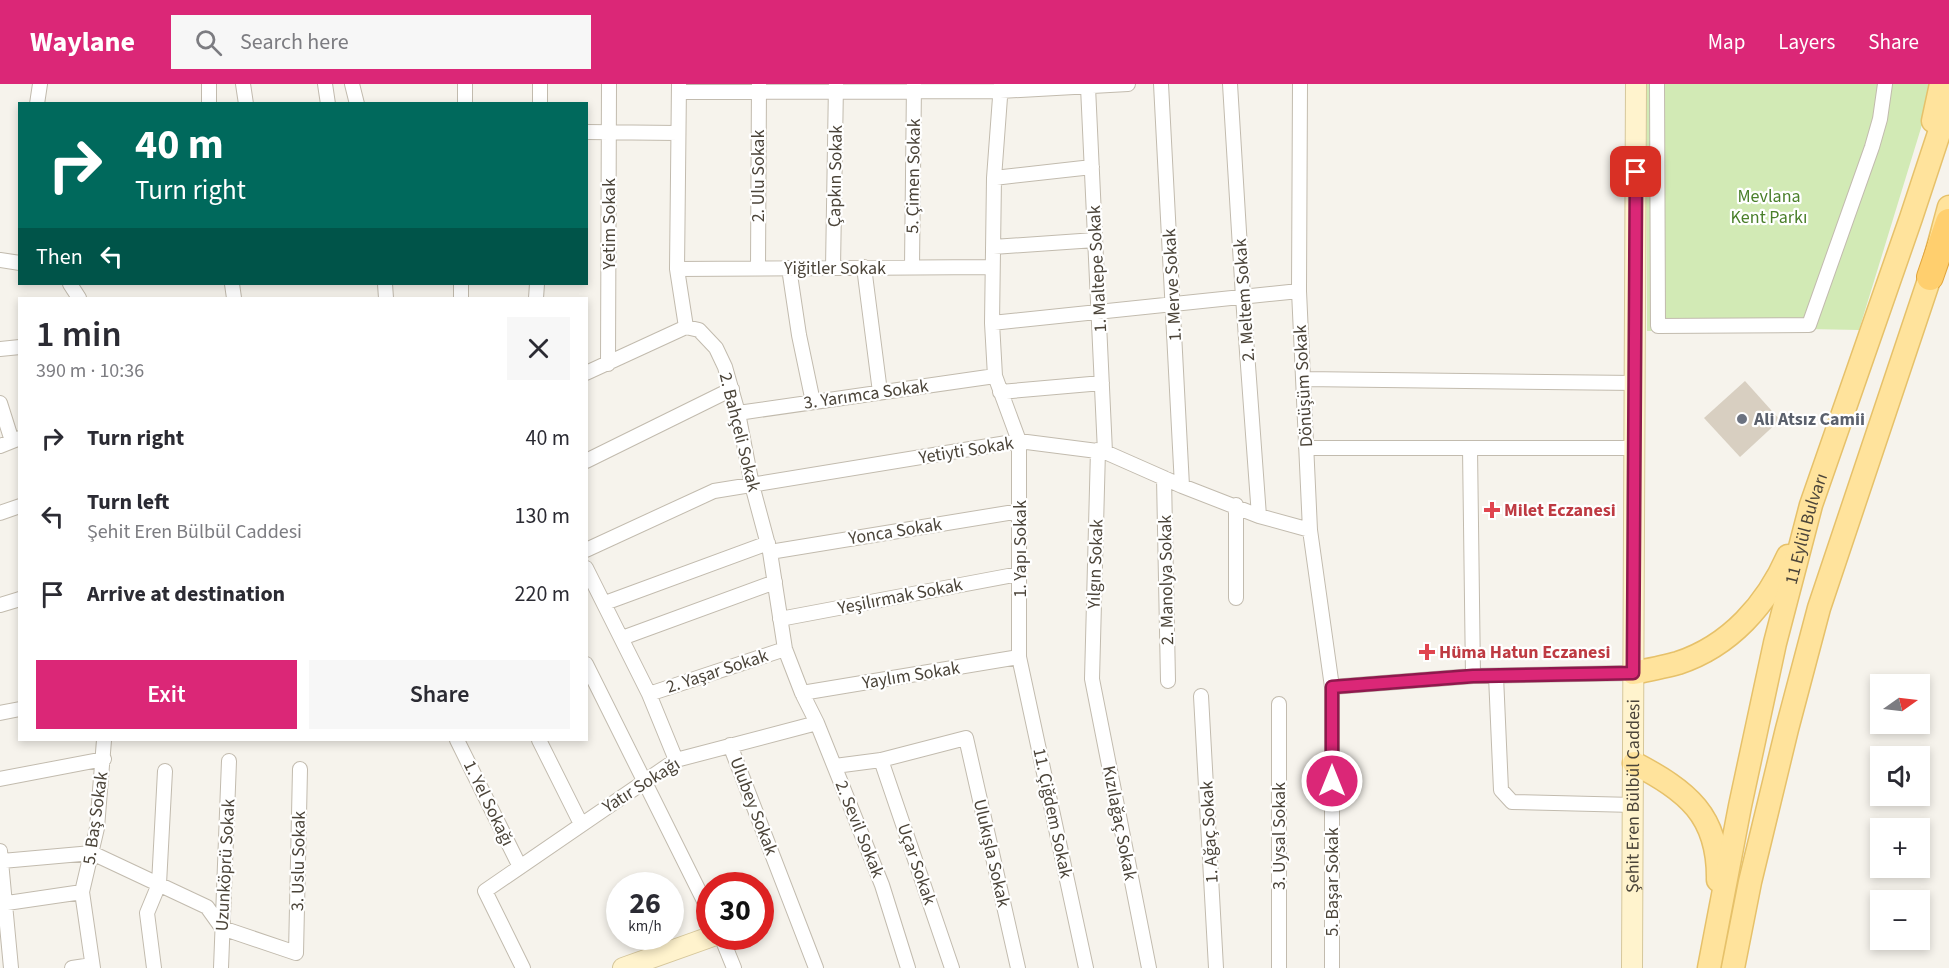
<!DOCTYPE html>
<meta charset="utf-8">
<style>
body{margin:0;font-family:"Source Sans 3",sans-serif;background:#f7f7f7;color:#2b2b33;height:100vh;display:flex;flex-direction:column;font-size:22px;white-space:nowrap}
*{box-sizing:border-box;margin:0}
p{font-size:20px;color:#7c7c81}
.icon{flex:none;width:33px;height:33px;fill:none;stroke:currentColor;stroke-width:2;stroke-linecap:round;stroke-linejoin:round}
.map{position:relative;flex:1;overflow:hidden}
.panel{position:absolute;left:18px;top:213px;width:570px;height:444px;display:flex;flex-direction:column;background:#fff;border-radius:0px;box-shadow:0 3px 9px #0003}
.panel>*{flex:none}
.guide{position:absolute;left:18px;top:18px;width:570px;height:183px;border-radius:0px;box-shadow:0 3px 9px #0003;background:#00695c;color:#fff;overflow:hidden}
.needle{width:39px;rotate:76deg}
.tools{position:absolute;left:1870px;top:590px;display:grid;gap:12px}
.tools a{display:grid;place-items:center;width:60px;height:60px;border-radius:0px;background:#fff;box-shadow:0 3px 9px #0003;font-size:30px}
.speed{position:absolute;left:606px;top:788px;display:flex;gap:12px;font-size:30px;font-weight:700;text-align:center}
.speed>*{display:grid;place-content:center;width:78px;height:78px;border-radius:50%;background:#fff;box-shadow:0 3px 9px #0003;line-height:1}
.speed small{font-size:15px;font-weight:400}
.speed .limit{border:9px solid #d22;background:#fff;color:#111}
.pin{position:absolute;display:grid;place-items:center;width:51px;height:51px;color:#fff;margin:-26px;border-radius:12px;box-shadow:0 3px 9px #0006}
.me{position:absolute;width:66px;margin:-33px;rotate:0deg;stroke-linejoin:round;filter:drop-shadow(0 0 4px #0008)}
.turn{display:flex;align-items:center;gap:21px;height:126px;padding:0 18px;font-size:27px}
.turn .icon{width:78px;height:78px;stroke-width:2.5}
.turn b{display:block;font-size:42px;line-height:51px}
.then{display:flex;align-items:center;height:57px;padding:0 18px;background:#0003;gap:12px;font-size:22px}
.round{display:grid;place-items:center;flex:none;width:63px;height:63px;border-radius:0px;background:#f7f7f7}
.overview{display:flex;align-items:center;justify-content:space-between;height:102px;padding:0 18px}
h1{font-size:36px;font-weight:600;line-height:45px}
.cta{display:flex;gap:12px;margin-top:auto;padding:12px 18px}
.cta a{flex:1;height:69px;border-radius:0px;background:#db2777;color:#fff;font-size:24px;font-weight:600;line-height:69px;text-align:center}
.cta a+a{background:#f7f7f7;color:#2b2b33}
ul{padding:0;list-style:none}
li{display:flex;align-items:center;gap:18px;height:78px;padding:0 18px}
li div{flex:1}
li b{display:block;font-size:22px}
li em{font-style:normal}
header{display:flex;align-items:center;gap:36px;box-sizing:border-box;height:84px;padding:0 30px;background:#db2777;color:#fff}
header strong{font-size:28px}
nav{display:flex;gap:33px;margin-inline-start:auto;font-size:21px}
.search{width:420px;height:54px;background:#f7f7f7;display:flex;align-items:center;gap:15px;box-sizing:border-box;padding:0 21px;border-radius:0px;color:#7c7c81;font-size:22px}
.map>svg:first-child{display:block}
.green{fill:#d2eab5}
.building{fill:#d8cfc1}
.lines{fill:none;stroke-linecap:round;stroke-linejoin:round}
.minor-casing{stroke:#c2bbae;stroke-width:16}
.secondary-casing{stroke:#d6c79b;stroke-width:22}
.primary-casing{stroke:#e6c16a;stroke-width:25}
.motorway-casing{stroke:#e0a43c;stroke-width:28}
.minor{stroke:#fff;stroke-width:14}
.secondary{stroke:#fff3cd;stroke-width:20}
.primary{stroke:#ffe39c;stroke-width:22}
.motorway{stroke:#ffcf6e;stroke-width:26}
.route-casing{stroke:#8e194d;stroke-width:15}
.route{stroke:#db2777;stroke-width:10}
.worship-dot{fill:#6b7280;stroke:#fff;stroke-width:2}
.health-dot{fill:#e0444e;stroke:#fff;stroke-width:2}
.labels{text-anchor:middle;stroke-width:4.5;stroke-linejoin:round;paint-order:stroke}
.street-label{font-size:18px;fill:#4b4439;stroke:#fff}
.park-label{font-size:18px;fill:#4a7f2a;stroke:#fff}
.worship-label{font-size:18px;font-weight:bold;fill:#5b616d;stroke:#fff;text-anchor:start}
.health-label{font-size:18px;font-weight:bold;fill:#be3a42;stroke:#fff;text-anchor:start}
</style>
<header>
<strong>Waylane</strong>
<div class="search"><svg class="icon" aria-label="search" viewBox="0 0 24 24"><circle cx="10" cy="10" r="6"/><path d="M15 15l6 6"/></svg>Search here</div>
<nav><a>Map</a><a>Layers</a><a>Share</a></nav>
</header>
<div class="map">
<svg width="1949" height="884" viewBox="0 0 1949 884">
<rect width="100%" height="100%" fill="#f6f3ec"/>
<path class="green" d="M 1646,0 L 1930,0 L 1921,44 L 1859,246 L 1809,245 L 1647,247 Z"/>
<path class="building" d="M 1745,297 L 1780,336 L 1740,373 L 1704,334 Z"/>
<g class="lines">
<g class="minor-casing">
<path id="minor" d="M 209,0 L 209,20
M 243,0 L 246,20
M 325,0 L 328,20
M 352,0 L 357,20
M 679,0 L 677,185 L 686,243 L 699,246 L 716,264 L 725,283 L 738,329 L 752,401 L 770,468 L 785,565 L 802,609 L 817,639 L 882,801 L 908,884
M 1001,0 L 994,94 L 992,239 L 995,292 L 1019,357 L 1019,573 L 1086,884
M 1161,0 L 1182,402
M 1230,0 L 1243,213 L 1259,432
M 1300,0 L 1299,207 L 1310,446 L 1332,603 L 1332,884
M 1657,0 L 1658,242 L 1809,241 L 1872,63 L 1880,35 L 1885,0
M 1088,3 L 1105,368
M 679,8 L 1000,7 L 1128,0
M 37,20 L 40,0
M 465,20 L 465,0
M 540,20 L 540,0
M 586,48 L 678,49
M 994,94 L 1092,83
M 993,163 L 1095,156
M 0,176 L 20,179
M 864,183 L 880,308
M 912,183 L 914,0
M 758,184 L 759,0
M 789,184 L 799,251 L 813,318
M 833,184 L 836,0
M 677,185 L 992,183
M 70,200 L 79,214
M 232,200 L 234,214
M 385,200 L 386,214
M 461,214 L 461,200
M 536,214 L 537,200
M 992,239 L 1299,207
M 0,265 L 20,263
M 608,280 L 609,0
M 586,289 L 686,243
M 1303,295 L 1635,299
M 1000,308 L 1102,299
M 0,319 L 12,357
M 738,329 L 995,292
M 0,362 L 20,354
M 1306,364 L 1634,364
M 1470,364 L 1473,592
M 1098,366 L 1092,595 L 1149,884
M 586,377 L 732,305
M 1164,394 L 1168,597
M 1236,421 L 1236,514
M 0,429 L 20,422
M 586,466 L 714,407 L 1019,357 L 1105,368 L 1182,402 L 1259,432 L 1310,446
M 770,468 L 1020,427
M 586,484 L 649,610 L 676,676
M 605,519 L 768,459
M 0,521 L 20,515
M 780,535 L 1019,490
M 622,554 L 775,498
M 586,580 L 710,829
M 1496,592 L 1501,706 L 1512,718 L 1634,721
M 1332,603 L 1473,592 L 1633,589
M 802,609 L 1019,573
M 649,610 L 785,565
M 1201,612 L 1216,884
M 1279,620 L 1279,884
M 0,629 L 20,625
M 457,656 L 520,783
M 539,656 L 581,740
M 730,661 L 816,884
M 881,676 L 952,884
M 835,682 L 881,676 L 966,654 L 1018,884
M 0,695 L 104,675
M 0,767 L 11,884
M 2,777 L 92,769 L 207,823 L 222,844 L 296,869 L 300,685
M 0,820 L 82,808
M 721,852 L 734,884
M 72,884 L 92,881
M 93,884 L 82,808 L 97,744 L 104,656
M 154,884 L 147,829 L 159,800 L 165,687
M 221,884 L 229,677
M 523,884 L 485,807 L 676,676 L 817,639"/>
</g>
<g class="secondary-casing">
<g id="secondary">
<path d="M 623,884 L 713,852"/>
<path id="s1" d="M 1632,884 L 1636,0"/>
</g>
</g>
<g class="primary-casing">
<g id="primary">
<path d="M 1933,37 L 1941,0"/>
<path d="M 1633,589 C 1648,586 1664,583 1678,579 C 1730,562 1767,520 1788,472"/>
<path d="M 1634,679 C 1687,707 1719,731 1718,796"/>
<path id="s2" d="M 1709,884 L 1740,722 L 1775,559 L 1811,421 L 1911,134 L 1949,19"/>
<path d="M 1733,884 L 1750,798 L 1787,645 L 1819,524 L 1930,193 L 1949,123"/>
</g>
</g>
<g class="motorway-casing">
<path id="motorway" d="M 1930,193 L 1949,138"/>
</g>
<use href="#minor" class="minor"/>
<use href="#secondary" class="secondary"/>
<use href="#primary" class="primary"/>
<use href="#motorway" class="motorway"/>
</g>
<g class="lines">
<g class="route-casing">
<path id="route" d="M 1332,697 L 1332,603 L 1473,592 L 1633,589 L 1636,88"/>
</g>
<use href="#route" class="route"/>
</g>
<circle class="worship-dot" cx="1742" cy="335" r="6"/>
<g class="health-dot">
<path d="M1489 417h6v6h6v6h-6v6h-6v-6h-6v-6h6z"/>
<path d="M1424 559h6v6h6v6h-6v6h-6v-6h-6v-6h6z"/>
</g>
<g class="labels">
<g class="street-label">
<text transform="translate(758 92) rotate(-90)" y="6">2. Ulu Sokak</text>
<text transform="translate(835 92) rotate(-89)" y="6">Çapkın Sokak</text>
<text transform="translate(913 92) rotate(-89)" y="6">5. Çimen Sokak</text>
<text transform="translate(609 140) rotate(-90)" y="6">Yetim Sokak</text>
<text x="835" y="190">Yiğitler Sokak</text>
<text transform="translate(1097 185) rotate(-93)" y="6">1. Maltepe Sokak</text>
<text transform="translate(1172 201) rotate(-93)" y="6">1. Merve Sokak</text>
<text transform="translate(1244 216) rotate(-94)" y="6">2. Meltem Sokak</text>
<text transform="translate(1303 302) rotate(-93)" y="6">Dönüşüm Sokak</text>
<text transform="translate(866 310) rotate(-8)" y="6">3. Yarımca Sokak</text>
<text transform="translate(740 348) rotate(76)" y="6">2. Bahçeli Sokak</text>
<text transform="translate(966 366) rotate(-9)" y="6">Yetiyti Sokak</text>
<text dy="6" stroke="none"><textPath href="#s2" startOffset="450">11 Eylül Bulvarı</textPath></text>
<text transform="translate(895 447) rotate(-9)" y="6">Yonca Sokak</text>
<text transform="translate(1020 465) rotate(-90)" y="6">1. Yapı Sokak</text>
<text transform="translate(1095 480) rotate(-88)" y="6">Yılgın Sokak</text>
<text transform="translate(1166 496) rotate(-91)" y="6">2. Manolya Sokak</text>
<text transform="translate(900 512) rotate(-11)" y="6">Yeşilırmak Sokak</text>
<text transform="translate(717 587) rotate(-18)" y="6">2. Yaşar Sokak</text>
<text transform="translate(911 591) rotate(-9)" y="6">Yaylım Sokak</text>
<text transform="translate(641 701) rotate(-32)" y="6">Yatır Sokağı</text>
<text dy="6" stroke="none"><textPath href="#s1" startOffset="172">Şehit Eren Bülbül Caddesi</textPath></text>
<text transform="translate(489 719) rotate(64)" y="6">1. Yel Sokağı</text>
<text transform="translate(754 722) rotate(69)" y="6">Ulubey Sokak</text>
<text transform="translate(1053 729) rotate(78)" y="6">11. Çiğdem Sokak</text>
<text transform="translate(95 734) rotate(-82)" y="6">5. Baş Sokak</text>
<text transform="translate(1120 739) rotate(79)" y="6">Kızılağaç Sokak</text>
<text transform="translate(860 745) rotate(68)" y="6">2. Sevil Sokak</text>
<text transform="translate(1209 748) rotate(-93)" y="6">1. Ağaç Sokak</text>
<text transform="translate(1279 752) rotate(-90)" y="6">3. Uysal Sokak</text>
<text transform="translate(992 769) rotate(77)" y="6">Ulukışla Sokak</text>
<text transform="translate(298 777) rotate(-89)" y="6">3. Uslu Sokak</text>
<text transform="translate(917 780) rotate(71)" y="6">Uçar Sokak</text>
<text transform="translate(225 781) rotate(-87)" y="6">Uzunköprü Sokak</text>
<text transform="translate(1332 798) rotate(-90)" y="6">5. Başar Sokak</text>
</g>
<g class="park-label">
<text x="1769" y="118">Mevlana<tspan x="1769" dy="21">Kent Parkı</tspan></text>
</g>
<g class="worship-label">
<text x="1754" y="341">Ali Atsız Camii</text>
</g>
<g class="health-label">
<text x="1504" y="432">Milet Eczanesi</text>
<text x="1439" y="574">Hüma Hatun Eczanesi</text>
</g>
</g>
</svg>
<div class="tools">
<a><svg class="needle" viewBox="-14 -14 28 28"><path d="M0-13l5 13h-10z" fill="#e53935"/><path d="M0 13l5-13h-10z" fill="#7c7c81"/></svg></a>
<a><svg class="icon" aria-label="sound" viewBox="0 0 24 24"><path d="M4 9h4l5-4v14l-5-4H4zM17 9q2 3 0 6"/></svg></a>
<a>+</a>
<a>−</a>
</div>
<div class="speed"><div>26<small>km/h</small></div><div class="limit">30</div></div>
<div class="pin" style="left:1636px;top:88px;background:#d93025"><svg class="icon" aria-label="arrive" viewBox="0 0 24 24"><path d="M6 21V4h12l-3 4 3 4H6"/></svg></div>
<svg class="me" style="left:1332px;top:697px" viewBox="-20 -20 40 40"><circle r="17" fill="#db2777" stroke="#fff" stroke-width="3"/><path d="M0-11L8 9 0 5-8 9z" fill="#fff"/></svg>
<div class="guide">
<div class="turn"><svg class="icon" aria-label="right" viewBox="0 0 24 24"><path d="M7 20v-9h11M14 6l5 5-5 5"/></svg><div><b>40 m</b>Turn right</div></div>
<div class="then">Then<svg class="icon" aria-label="left" viewBox="0 0 24 24"><path d="M17 20v-9H6M10 6l-5 5 5 5"/></svg></div>
</div>
<section class="panel">
<div class="overview"><div><h1>1 min</h1><p>390 m · 10:36</p></div><a class="round"><svg class="icon" aria-label="close" viewBox="0 0 24 24"><path d="M6 6l12 12M18 6L6 18"/></svg></a></div>
<ul>
<li><svg class="icon" aria-label="right" viewBox="0 0 24 24"><path d="M7 20v-9h11M14 6l5 5-5 5"/></svg><div><b>Turn right</b></div><em>40 m</em></li>
<li><svg class="icon" aria-label="left" viewBox="0 0 24 24"><path d="M17 20v-9H6M10 6l-5 5 5 5"/></svg><div><b>Turn left</b><p>Şehit Eren Bülbül Caddesi</p></div><em>130 m</em></li>
<li><svg class="icon" aria-label="arrive" viewBox="0 0 24 24"><path d="M6 21V4h12l-3 4 3 4H6"/></svg><div><b>Arrive at destination</b></div><em>220 m</em></li>
</ul>
<div class="cta"><a>Exit</a><a>Share</a></div>
</section>
</div>
